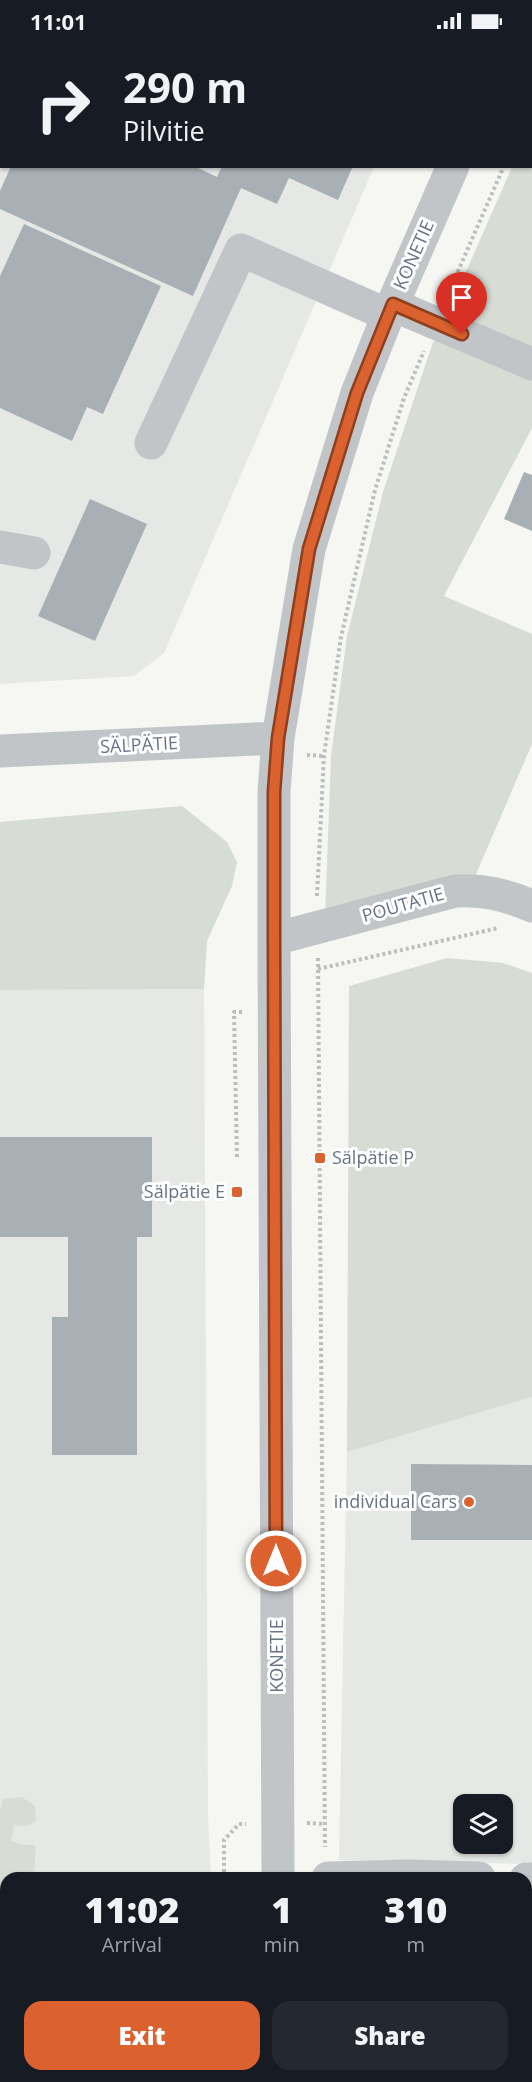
<!DOCTYPE html>
<meta charset="utf-8">
<style>
body{margin:0;font-family:"Open Sans",sans-serif;background:#242831;color:#f1f3f6;height:100vh;display:flex;flex-direction:column;font-size:22px;white-space:nowrap}
*{box-sizing:border-box;margin:0}
p{font-size:20px;color:#9ea1a6}
.icon{flex:none;width:33px;height:33px;fill:none;stroke:currentColor;stroke-width:2;stroke-linecap:round;stroke-linejoin:round}
.map{position:relative;flex:1;overflow:hidden}
.side{position:absolute;left:0px;top:1830px;width:532px;height:210px;display:flex;flex-direction:column;background:#171b24;border-radius:18px 18px 0 0;box-shadow:0 2px 4px #0004}
.side>*{flex:none}
.banner{position:absolute;left:0px;top:0px;width:532px;height:126px;box-shadow:0 2px 4px #0004;background:#171b24;color:#f1f3f6;overflow:hidden}
.buttons{position:absolute;left:453px;top:1752px;display:grid;gap:12px}
.buttons a{display:grid;place-items:center;width:60px;height:60px;border-radius:12px;background:#171b24;box-shadow:0 2px 4px #0004;font-size:30px}
.pin{position:absolute;display:grid;place-items:center;width:51px;height:51px;color:#fff;margin:-62px -26px;border-radius:50% 50% 50% 0;rotate:-45deg;box-shadow:0 0 6px #0007}
.pin .icon{rotate:45deg}
.me{position:absolute;width:66px;margin:-33px;rotate:0deg;stroke-linejoin:round;filter:drop-shadow(0 0 4px #0008)}
.turn{display:flex;align-items:center;gap:21px;height:126px;padding:0 24px;font-size:27px}
.turn .icon{width:78px;height:78px;stroke-width:2.5}
.turn b{display:block;font-size:42px;line-height:51px}
.eta{display:flex;justify-content:space-evenly;align-items:center;height:102px;text-align:center}
.eta b{font-size:36px;font-weight:800;line-height:42px}
.button{display:flex;gap:12px;margin-top:auto;padding:12px 24px}
.button a{flex:1;height:69px;border-radius:18px;background:#db612e;color:#fff;font-size:24px;font-weight:800;line-height:69px;text-align:center}
.button a+a{background:#242831;color:#f1f3f6}
.status{display:flex;justify-content:space-between;align-items:center;height:42px;padding:0 30px;background:#171b24;direction:ltr}
.status svg{height:16px;fill:currentColor}
.map>svg:first-child{display:block}
.built{fill:#e6e8e6;fill-rule:evenodd}
.green{fill:#d7ddd4}
.building{fill:#a8b0b5}
.lines{fill:none;stroke-linecap:round;stroke-linejoin:round}
.path{stroke:#bbbdbf;stroke-width:4;stroke-dasharray:3 3;stroke-linecap:butt}
.minor{stroke:#c1c5c8;stroke-width:33}
.route-casing{stroke:#8e3f1e;stroke-width:15}
.route{stroke:#db612e;stroke-width:10}
.poi-dot{fill:#db612e;stroke:#fff;stroke-width:2}
.labels{text-anchor:middle;stroke-width:6;stroke-linejoin:round;paint-order:stroke}
.street-label{font-size:18px;fill:#667483;stroke:#fff}
.poi-label{font-size:18px;fill:#667483;stroke:#fff;text-anchor:end}
</style>
<div class="status"><b>11:01</b><svg viewBox="0 0 49 12"><path d="M0 12V9h3v3zM5 12V6h3v6zM10 12V3h3v9zM15 12V0h3v12zM26 1h20v11H26zM47 4h2v5h-2z"/></svg></div>
<div class="map">
<svg width="532" height="2040" viewBox="0 0 532 2040">
<rect width="100%" height="100%" fill="#f6f6f3"/>
<path class="built" d="M 0,0 L 427,0 L 2,2 L 2,124 L 374,125 L 164,611 L 134,634 L 0,642 Z
M 204,947 L 208,1774 L 211,1836 L 6,1836 L 6,2034 L 213,2034 L 213,2040 L 0,2040 L 0,948 Z
M 532,1355 L 532,1822 L 339,1818 L 347,1410 ZM 464,1762 L 502,1762 L 502,1802 L 464,1802 Z
M 526,1871 L 532,1871 L 532,2040 L 347,2040 L 346,2034 L 526,2034 Z"/>
<path class="green" d="M 532,80 L 532,311 L 447,273 L 512,125 L 531,124 Z
M 439,296 L 532,336 L 532,386 L 444,554 L 532,592 L 532,702 L 474,837 L 325,876 L 331,714 L 347,594 L 383,450 L 433,300 Z
M 182,764 L 227,800 L 237,820 L 232,844 L 207,899 L 204,947 L 0,948 L 0,780 Z
M 447,916 L 503,921 L 532,931 L 532,1355 L 347,1410 L 349,944 Z
M 22,1755 L 35,1764 L 36,1779 L 27,1784 L 14,1783 L 11,1799 L 22,1803 L 33,1803 L 36,1805 L 34,1836 L 6,1836 L 6,1862 L 0,1862 L 0,1769 L 3,1757 Z"/>
<path class="building" d="M 11,124 L 194,124 L 217,135 L 222,124 L 353,124 L 338,158 L 289,136 L 277,162 L 241,146 L 193,254 L 0,167 L 0,149 Z
M 24,182 L 161,244 L 103,372 L 87,365 L 72,399 L 0,366 L 0,234 Z
M 524,430 L 532,433 L 532,489 L 504,477 Z
M 90,457 L 147,482 L 95,599 L 38,574 Z
M 0,1095 L 152,1095 L 152,1195 L 137,1195 L 137,1413 L 52,1413 L 52,1275 L 68,1275 L 68,1195 L 0,1195 Z
M 411,1422 L 532,1423 L 532,1498 L 411,1498 Z
M 526,1898 L 532,1898 L 532,2040 L 428,2040 L 427,2034 L 526,2034 Z
M 88,2034 L 175,2034 L 175,2040 L 88,2040 Z"/>
<g class="lines">
<path class="path" d="M 531,63 L 532,61
M 448,252 L 504,124
M 307,713 L 324,714
M 317,854 L 324,714 L 341,595 L 375,448 L 404,356 L 424,309
M 318,916 L 325,1805
M 318,927 L 498,886
M 237,1115 L 234,970 L 244,970
M 307,1781 L 325,1782
M 224,1836 L 224,1798 L 239,1782 L 246,1782
M 327,2034 L 327,2040"/>
<path class="minor" d="M 293,0 L 296,2
M 507,2 L 508,0
M 0,99 L 2,95
M 393,263 L 532,322
M 151,401 L 241,208 L 388,273
M 0,505 L 34,511
M 0,709 L 278,696
M 274,897 L 455,849 C 483,847 506,853 532,864
M 278,1836 L 274,897 L 274,750 L 278,696 L 309,507 L 357,351 L 388,273 L 453,124
M 328,1836 L 408,1834 L 479,1836
M 526,1837 L 532,1837
M 0,1875 L 6,1873
M 280,2034 L 280,2040"/>
</g>
<g class="lines">
<g class="route-casing">
<path id="route" d="M 276,1519 L 274,897 L 274,750 L 278,696 L 309,507 L 357,351 L 393,262 L 462,292"/>
</g>
<use href="#route" class="route"/>
</g>
<g class="poi-dot">
<rect x="314" y="1110" width="12" height="12" rx="3"/>
<rect x="231" y="1144" width="12" height="12" rx="3"/>
<circle cx="469" cy="1460" r="6"/>
</g>
<g class="labels">
<g class="street-label">
<text transform="translate(414 213) rotate(-66)" y="6">KONETIE</text>
<text transform="translate(139 703) rotate(-3)" y="6">SÄLPÄTIE</text>
<text transform="translate(403 863) rotate(-16)" y="6">POUTATIE</text>
<text transform="translate(277 1614) rotate(-90)" y="6">KONETIE</text>
</g>
<g class="poi-label">
<text x="332" y="1122" text-anchor="start">Sälpätie P</text>
<text x="225" y="1156">Sälpätie E</text>
<text x="457" y="1466">individual Cars</text>
</g>
</g>
</svg>
<div class="buttons">
<a><svg class="icon" aria-label="layers" viewBox="0 0 24 24"><path d="M12 4l9 5-9 5-9-5zM3 14l9 5 9-5"/></svg></a>
</div>
<div class="pin" style="left:462px;top:292px;background:#d93025"><svg class="icon" aria-label="arrive" viewBox="0 0 24 24"><path d="M6 21V4h12l-3 4 3 4H6"/></svg></div>
<svg class="me" style="left:276px;top:1519px" viewBox="-20 -20 40 40"><circle r="17" fill="#db612e" stroke="#fff" stroke-width="3"/><path d="M0-11L8 9 0 5-8 9z" fill="#fff"/></svg>
<div class="banner">
<div class="turn"><svg class="icon" aria-label="right" viewBox="0 0 24 24"><path d="M7 20v-9h11M14 6l5 5-5 5"/></svg><div><b>290 m</b>Pilvitie</div></div>
</div>
<section class="side">
<div class="eta">
<div><b>11:02</b><p>Arrival</p></div>
<div><b>1</b><p>min</p></div>
<div><b>310</b><p>m</p></div>
</div>
<div class="button"><a>Exit</a><a>Share</a></div>
</section>
</div>
